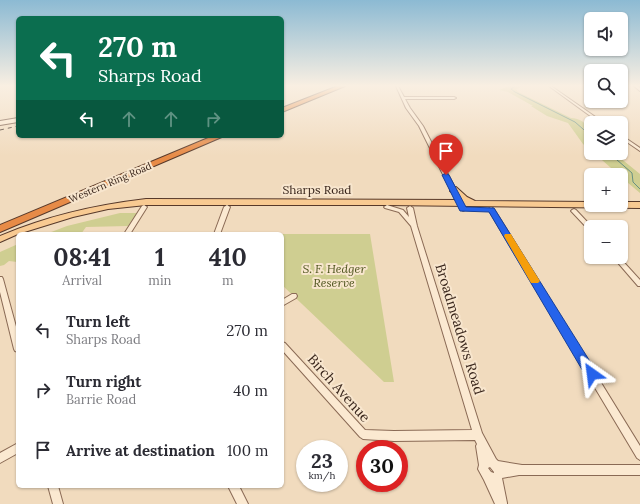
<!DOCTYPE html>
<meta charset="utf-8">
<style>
body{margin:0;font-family:Lora,serif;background:#f2f2f3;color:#2b2b33;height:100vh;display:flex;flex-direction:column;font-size:15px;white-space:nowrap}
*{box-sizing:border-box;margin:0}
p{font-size:13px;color:#7c7c81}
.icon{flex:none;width:22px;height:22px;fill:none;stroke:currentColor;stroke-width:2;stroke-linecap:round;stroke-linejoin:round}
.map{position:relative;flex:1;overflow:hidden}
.panel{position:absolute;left:16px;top:232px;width:268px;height:256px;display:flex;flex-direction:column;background:#fff;border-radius:6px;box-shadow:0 1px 3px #0004}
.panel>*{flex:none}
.top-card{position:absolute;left:16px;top:16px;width:268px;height:122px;border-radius:6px;box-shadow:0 1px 3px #0004;background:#0b6e4f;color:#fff;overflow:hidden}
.tools{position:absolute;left:584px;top:12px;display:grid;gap:8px}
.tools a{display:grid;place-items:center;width:44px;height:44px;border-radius:6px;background:#fff;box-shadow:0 1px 3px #0004;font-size:20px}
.speed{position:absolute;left:296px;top:440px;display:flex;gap:8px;font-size:20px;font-weight:700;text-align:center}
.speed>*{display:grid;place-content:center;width:52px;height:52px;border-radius:50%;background:#fff;box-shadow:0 1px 3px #0004;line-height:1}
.speed small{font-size:10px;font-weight:400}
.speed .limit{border:6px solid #d22;background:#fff;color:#111}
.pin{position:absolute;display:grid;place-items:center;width:34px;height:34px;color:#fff;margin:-41px -17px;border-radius:50% 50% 50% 0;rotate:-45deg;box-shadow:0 0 4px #0007}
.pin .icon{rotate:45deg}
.me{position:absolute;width:44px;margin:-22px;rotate:329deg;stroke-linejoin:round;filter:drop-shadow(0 0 3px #0008)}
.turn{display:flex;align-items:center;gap:14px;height:84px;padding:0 16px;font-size:18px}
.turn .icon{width:52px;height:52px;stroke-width:2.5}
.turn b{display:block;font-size:28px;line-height:34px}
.lanes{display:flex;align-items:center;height:38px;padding:0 16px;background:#0003;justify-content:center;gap:20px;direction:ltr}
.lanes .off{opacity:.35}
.eta{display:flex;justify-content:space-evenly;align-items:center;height:68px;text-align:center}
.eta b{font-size:24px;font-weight:700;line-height:28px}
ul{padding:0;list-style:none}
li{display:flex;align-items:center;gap:12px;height:60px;padding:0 16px}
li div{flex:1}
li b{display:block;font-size:15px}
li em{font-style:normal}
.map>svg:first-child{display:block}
.green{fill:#cfce91}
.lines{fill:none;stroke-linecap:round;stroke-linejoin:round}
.stream{stroke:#689081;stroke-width:1}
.minor-casing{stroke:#8a6a55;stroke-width:2}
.tertiary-casing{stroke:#8a6a55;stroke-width:2}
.secondary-casing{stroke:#6c4c39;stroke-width:2}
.primary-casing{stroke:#57392a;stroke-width:2}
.motorway-casing{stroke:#57392a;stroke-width:2}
.minor{fill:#fbe9d1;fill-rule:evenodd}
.tertiary{fill:#fbe9d1;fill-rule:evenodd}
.secondary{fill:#fbe9d1;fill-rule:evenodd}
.primary{fill:#f8ca92;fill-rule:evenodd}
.motorway{fill:#e78b47;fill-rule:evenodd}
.rail{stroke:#38251b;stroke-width:1;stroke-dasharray:4 4;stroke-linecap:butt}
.route{fill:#2563eb;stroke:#184099}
.slow{fill:#f59e0b}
.labels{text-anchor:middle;stroke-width:4;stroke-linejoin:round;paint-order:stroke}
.far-street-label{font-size:10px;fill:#38251b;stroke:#f8e6ce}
.street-label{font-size:12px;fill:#38251b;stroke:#f8e6ce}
.park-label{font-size:12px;font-style:italic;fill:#505620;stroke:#f8e6ce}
.near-street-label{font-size:14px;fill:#38251b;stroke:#f8e6ce}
</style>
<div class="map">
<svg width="640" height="504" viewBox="0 0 640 504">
<rect width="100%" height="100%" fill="#f1dbbe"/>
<path class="green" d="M 509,86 L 524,86 L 516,89 L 518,92 L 571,118 C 580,118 585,123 591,129 L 591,151 L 583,144 L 568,123 L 547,116 L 531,106 L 533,106 L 508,92 L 499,90 Z
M 594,153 L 614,153 L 640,174 L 640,193 L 621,177 L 621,175 L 619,175 Z
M 120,213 L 137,213 L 128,226 L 86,227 L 81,234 L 46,234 L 67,226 Z
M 254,234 L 370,234 L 394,382 L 384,382 L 282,285 L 282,234 Z
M 18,244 L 18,260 L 17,262 L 9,261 L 4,265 L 0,266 L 0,252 Z"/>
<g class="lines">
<path class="stream" d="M 515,86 L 511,89 L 515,92 L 575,122 L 591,136
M 609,153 L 632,173 L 633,182 L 640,189"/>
<g class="minor-casing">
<path id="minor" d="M 396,86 L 398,86 L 404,97 L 454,97 L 456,98 L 454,99 L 405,99 L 410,108 L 423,126 L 466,209 L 465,210 L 463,211 L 460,209 L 419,126 L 406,108 Z
M 549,86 L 551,86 L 604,123 L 600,123 Z
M 621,135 L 640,148 L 640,151 L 621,138 Z
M 144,205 L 147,207 L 130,234 L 124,234 L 142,206 Z
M 227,205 L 230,207 L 220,234 L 214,234 L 224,207 Z
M 387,205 L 403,210 L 409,217 L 407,208 L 410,206 L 413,208 L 417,226 L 482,433 L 496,459 L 498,461 L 522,465 L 640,465 L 640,475 L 519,475 L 502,478 L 507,503 L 507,504 L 495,504 L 484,480 L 478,469 L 479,465 L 476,446 L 477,444 L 475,440 L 394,441 L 363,439 L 360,437 L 282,350 L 282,342 L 285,343 L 365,430 L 394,431 L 472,430 L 411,226 L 399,212 L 385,208 L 384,207 ZM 490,467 L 494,472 L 494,473 L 491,472 L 488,468 Z
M 491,207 L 494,209 L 640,446 L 640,460 L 637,458 L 488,209 Z
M 574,209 L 576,210 L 592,227 L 591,227 L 591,231 L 589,230 L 572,212 L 571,211 L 572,210 Z
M 613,257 L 619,257 L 640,280 L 640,286 L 638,286 Z
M 0,277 L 2,277 L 3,279 L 18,334 L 18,352 L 15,351 L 14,349 L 0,292 Z
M 292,294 L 296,294 L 297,296 L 296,298 L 282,306 L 282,300 Z
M 18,443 L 18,453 L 0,463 L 0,453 Z
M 48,486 L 58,486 L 63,504 L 53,504 Z
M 228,486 L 239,486 L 248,504 L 237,504 Z"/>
</g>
<g class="tertiary-casing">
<path id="tertiary" d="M 634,86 L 638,86 L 640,88 L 640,91 Z"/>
</g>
<g class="secondary-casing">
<path id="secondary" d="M 18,118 L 18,122 L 0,125 L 0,121 Z"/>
</g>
<g class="primary-casing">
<path id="primary" d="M 450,187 L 456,187 L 467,197 L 475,201 L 591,202 L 591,205 L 621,205 L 621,202 L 640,202 L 640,208 L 386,205 L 146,205 L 108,209 L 73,217 L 18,234 L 0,242 L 0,236 C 47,216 95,205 146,199 L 461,200 L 450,191 Z"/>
</g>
<g class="motorway-casing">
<path id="motorway" d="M 338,86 L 345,86 L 282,112 L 282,108 Z
M 213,136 L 224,136 L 0,232 L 0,225 Z"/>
</g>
<use href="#minor" class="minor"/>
<use href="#tertiary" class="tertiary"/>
<use href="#secondary" class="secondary"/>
<use href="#primary" class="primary"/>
<use href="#motorway" class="motorway"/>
<path class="rail" d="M 0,130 L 18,126"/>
</g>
<linearGradient id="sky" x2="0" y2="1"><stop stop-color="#8cbad3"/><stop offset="0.55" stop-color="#f9efe2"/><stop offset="1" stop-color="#f9efe2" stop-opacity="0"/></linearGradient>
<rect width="640" height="156" fill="url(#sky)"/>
<path class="route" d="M 446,173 L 449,175 L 466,207 L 494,208 L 596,371 L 598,374 L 596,378 L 592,380 L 587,378 L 489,212 L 460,211 L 442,175 Z"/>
<path class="slow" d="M 505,234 L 511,234 L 512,236 L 540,281 L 538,283 L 531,283 L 504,236 Z"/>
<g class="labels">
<g class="far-street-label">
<text transform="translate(110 182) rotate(-23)" y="4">Western Ring Road</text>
</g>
<g class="street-label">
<text x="317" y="194">Sharps Road</text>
</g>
<g class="park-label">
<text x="334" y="273">S. F. Hedger<tspan x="334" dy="14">Reserve</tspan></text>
</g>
<g class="near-street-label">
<text transform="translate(460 329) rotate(73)" y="5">Broadmeadows Road</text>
<text transform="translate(339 388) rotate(48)" y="5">Birch Avenue</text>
</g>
</g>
</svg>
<div class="tools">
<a><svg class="icon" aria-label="sound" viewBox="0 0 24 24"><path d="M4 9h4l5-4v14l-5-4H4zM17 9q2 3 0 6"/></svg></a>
<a><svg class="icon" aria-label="search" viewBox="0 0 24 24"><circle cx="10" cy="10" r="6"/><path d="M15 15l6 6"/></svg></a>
<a><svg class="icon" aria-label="layers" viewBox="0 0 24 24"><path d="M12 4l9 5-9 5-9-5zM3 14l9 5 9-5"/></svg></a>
<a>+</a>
<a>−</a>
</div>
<div class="speed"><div>23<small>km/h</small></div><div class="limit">30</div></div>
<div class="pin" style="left:446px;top:175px;background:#d93025"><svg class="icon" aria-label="arrive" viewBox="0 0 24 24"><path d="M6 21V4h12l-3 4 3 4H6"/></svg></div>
<svg class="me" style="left:592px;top:374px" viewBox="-20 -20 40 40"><path d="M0-17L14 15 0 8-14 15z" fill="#2563eb" stroke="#fff" stroke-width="4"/></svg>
<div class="top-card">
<div class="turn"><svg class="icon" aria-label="left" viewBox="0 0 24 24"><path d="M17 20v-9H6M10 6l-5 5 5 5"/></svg><div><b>270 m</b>Sharps Road</div></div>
<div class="lanes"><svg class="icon" aria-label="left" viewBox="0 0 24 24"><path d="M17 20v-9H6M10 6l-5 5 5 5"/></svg><svg class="icon off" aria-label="ahead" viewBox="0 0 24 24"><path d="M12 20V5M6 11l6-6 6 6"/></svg><svg class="icon off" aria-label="ahead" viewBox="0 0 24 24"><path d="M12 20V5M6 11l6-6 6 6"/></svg><svg class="icon off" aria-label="right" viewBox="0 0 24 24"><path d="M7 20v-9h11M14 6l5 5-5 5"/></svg></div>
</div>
<section class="panel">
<div class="eta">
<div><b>08:41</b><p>Arrival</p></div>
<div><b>1</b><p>min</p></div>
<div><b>410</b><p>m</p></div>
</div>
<ul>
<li><svg class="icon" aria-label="left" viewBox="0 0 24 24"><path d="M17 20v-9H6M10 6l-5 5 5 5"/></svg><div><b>Turn left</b><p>Sharps Road</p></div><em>270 m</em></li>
<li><svg class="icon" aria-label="right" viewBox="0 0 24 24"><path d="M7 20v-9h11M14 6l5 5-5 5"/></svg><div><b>Turn right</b><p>Barrie Road</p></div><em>40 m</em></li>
<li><svg class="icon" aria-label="arrive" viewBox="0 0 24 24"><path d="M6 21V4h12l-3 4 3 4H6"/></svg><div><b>Arrive at destination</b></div><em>100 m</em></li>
</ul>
</section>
</div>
